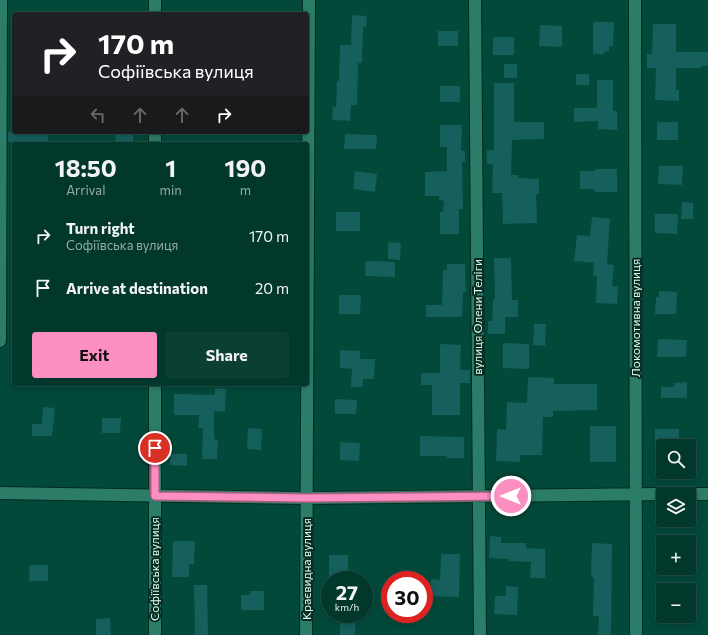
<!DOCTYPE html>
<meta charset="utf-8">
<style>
body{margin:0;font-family:Commissioner,sans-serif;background:#0c3f34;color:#f1f3f6;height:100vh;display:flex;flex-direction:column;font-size:15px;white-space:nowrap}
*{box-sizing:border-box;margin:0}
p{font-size:13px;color:#96aca9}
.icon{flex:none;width:22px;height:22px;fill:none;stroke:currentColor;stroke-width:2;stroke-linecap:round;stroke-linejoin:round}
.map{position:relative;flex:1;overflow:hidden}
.details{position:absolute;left:12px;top:142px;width:297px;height:244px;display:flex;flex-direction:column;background:#02372c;border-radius:4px;box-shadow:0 2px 6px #0003,0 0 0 1px #235148}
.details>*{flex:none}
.top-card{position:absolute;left:12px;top:12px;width:297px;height:122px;border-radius:4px;box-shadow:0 2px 6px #0003,0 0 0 1px #235148;background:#202124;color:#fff;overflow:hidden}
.tools{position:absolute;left:656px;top:439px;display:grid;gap:8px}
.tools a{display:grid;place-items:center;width:40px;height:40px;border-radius:4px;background:#02372c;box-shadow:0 2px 6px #0003,0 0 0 1px #235148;font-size:20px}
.speed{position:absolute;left:321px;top:571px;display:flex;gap:8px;font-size:20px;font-weight:700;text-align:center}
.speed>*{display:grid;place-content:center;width:52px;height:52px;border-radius:50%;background:#02372c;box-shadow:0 2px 6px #0003,0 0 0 1px #235148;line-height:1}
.speed small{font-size:10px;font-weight:400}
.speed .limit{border:6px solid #d22;background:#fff;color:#111}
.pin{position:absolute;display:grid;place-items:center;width:34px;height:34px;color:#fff;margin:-17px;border:2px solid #fff;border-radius:50%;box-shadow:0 1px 4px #0007}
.me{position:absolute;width:44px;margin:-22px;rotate:270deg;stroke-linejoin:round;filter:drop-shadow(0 0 3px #0008)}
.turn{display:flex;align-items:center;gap:14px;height:84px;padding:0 20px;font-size:18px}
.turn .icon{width:52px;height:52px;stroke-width:2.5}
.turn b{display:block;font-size:28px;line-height:34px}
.lanes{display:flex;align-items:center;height:38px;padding:0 20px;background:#0003;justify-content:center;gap:20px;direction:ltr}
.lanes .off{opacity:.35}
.eta{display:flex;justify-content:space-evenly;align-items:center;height:68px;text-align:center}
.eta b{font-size:24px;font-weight:700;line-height:28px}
.cta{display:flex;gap:8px;margin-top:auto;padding:8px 20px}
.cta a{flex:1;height:46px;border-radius:4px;background:#fc8fc1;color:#111;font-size:16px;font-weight:700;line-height:46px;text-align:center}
.cta a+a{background:#0c3f34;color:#f1f3f6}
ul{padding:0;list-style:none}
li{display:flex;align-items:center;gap:12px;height:52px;padding:0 20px}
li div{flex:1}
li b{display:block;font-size:15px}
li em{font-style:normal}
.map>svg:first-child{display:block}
.building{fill:#155f5d}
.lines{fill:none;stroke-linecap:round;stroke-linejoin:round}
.minor-casing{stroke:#002c22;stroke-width:14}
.minor{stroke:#2c7d68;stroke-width:12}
.route-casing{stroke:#a45d7d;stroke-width:10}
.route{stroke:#fc8fc1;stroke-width:7}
.labels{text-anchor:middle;stroke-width:4;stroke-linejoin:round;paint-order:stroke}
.street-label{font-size:12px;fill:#d7fdef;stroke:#092b22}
</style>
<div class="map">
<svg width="708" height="635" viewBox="0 0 708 635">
<rect width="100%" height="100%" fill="#03493a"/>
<path class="building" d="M 352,15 L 367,16 L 366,27 L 363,27 L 362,63 L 358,63 L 357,105 L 351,105 L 350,121 L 332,120 L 333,107 L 336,107 L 337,81 L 339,81 L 340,45 L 351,45 Z
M 593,22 L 614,22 L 613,46 L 609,46 L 609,51 L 605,51 L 604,54 L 593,54 Z
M 653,24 L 676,24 L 676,52 L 708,52 L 708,66 L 701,66 L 701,68 L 676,68 L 676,90 L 679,90 L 679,101 L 655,100 L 656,68 L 647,68 L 647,54 L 652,54 Z
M 540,25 L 562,26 L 562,47 L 539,46 Z
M 438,31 L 458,31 L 458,46 L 438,46 Z
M 493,37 L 514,37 L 514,55 L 493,55 Z
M 504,64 L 517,64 L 517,78 L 504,78 Z
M 576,74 L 589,74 L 589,85 L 576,85 Z
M 597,80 L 613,80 L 613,111 L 617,111 L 617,130 L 598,129 L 598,121 L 574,122 L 574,108 L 597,108 Z
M 494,83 L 514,83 L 514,122 L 544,122 L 544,139 L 512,140 L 511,175 L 518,175 L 518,178 L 539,179 L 539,194 L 536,194 L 537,223 L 503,224 L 502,193 L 492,193 L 493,164 L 487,164 L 487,150 L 494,150 Z
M 440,86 L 460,86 L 460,102 L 440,102 Z
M 657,122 L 678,122 L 678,140 L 657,140 Z
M 440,125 L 462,125 L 461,151 L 465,151 L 465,162 L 462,162 L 463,209 L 459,209 L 459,234 L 440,234 L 440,212 L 443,212 L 444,201 L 439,200 L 439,196 L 425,196 L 425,172 L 447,171 L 447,147 L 440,147 Z
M 8,132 L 48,132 L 48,143 L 8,142 Z
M 116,132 L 133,133 L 133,144 L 115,144 Z
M 345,134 L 377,135 L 376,149 L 344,149 Z
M 659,166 L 683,166 L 682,185 L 658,184 Z
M 595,169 L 617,169 L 617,192 L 595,192 L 595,189 L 580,189 L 580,171 L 595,171 Z
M 355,171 L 377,174 L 375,192 L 353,189 Z
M 682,202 L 693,203 L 693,219 L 681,219 Z
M 336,212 L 360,212 L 360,231 L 336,231 Z
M 655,214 L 678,214 L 677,234 L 655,233 Z
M 592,217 L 610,219 L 607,264 L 614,265 L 612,286 L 618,287 L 617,304 L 596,303 L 597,276 L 593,276 L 594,263 L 574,261 L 577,235 L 590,236 Z
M 388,242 L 401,243 L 400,260 L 388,259 Z
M 494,258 L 511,258 L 512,300 L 518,300 L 518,317 L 505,317 L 505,334 L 488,334 L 488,321 L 492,321 L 493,299 L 495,299 Z
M 366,261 L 395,262 L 395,277 L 365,276 Z
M 447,264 L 465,264 L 466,292 L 463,292 L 462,317 L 426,317 L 426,305 L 442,305 L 443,270 L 447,270 Z
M 659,291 L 677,292 L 676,314 L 655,314 L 656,297 L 659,297 Z
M 339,295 L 361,295 L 360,314 L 339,314 Z
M 534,324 L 546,324 L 545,346 L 533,345 Z
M 658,339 L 687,340 L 686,357 L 657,357 Z
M 503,343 L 529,344 L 529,369 L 503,368 Z
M 440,344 L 461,345 L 460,370 L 470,370 L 470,383 L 460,383 L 460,415 L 432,415 L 432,385 L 421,385 L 421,373 L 440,373 Z
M 340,350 L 360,351 L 360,359 L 375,359 L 374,379 L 363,379 L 363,387 L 351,387 L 352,369 L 340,368 Z
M 528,377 L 554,378 L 554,384 L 597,384 L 597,410 L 553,411 L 553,417 L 543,417 L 542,455 L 520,455 L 520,462 L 496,461 L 497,429 L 506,430 L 507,402 L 527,403 Z
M 687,382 L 687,398 L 661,398 L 661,387 L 674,387 L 674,383 Z
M 215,388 L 226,389 L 225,412 L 214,411 L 214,439 L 218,440 L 217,459 L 202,459 L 203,428 L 198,428 L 199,415 L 174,415 L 174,394 L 215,395 Z
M 335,399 L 357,400 L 356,414 L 335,414 Z
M 43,407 L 55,408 L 52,436 L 32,436 L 32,424 L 42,424 Z
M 102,418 L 121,418 L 120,433 L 102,433 Z
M 590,426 L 616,426 L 616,462 L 590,462 Z
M 248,428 L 262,429 L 261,450 L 247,449 Z
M 655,429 L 679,429 L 679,446 L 655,446 Z
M 420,436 L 464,437 L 464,458 L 447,458 L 447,456 L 420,456 Z
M 340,442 L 360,443 L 359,461 L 340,460 Z
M 170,454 L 187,454 L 187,466 L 170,465 Z
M 490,536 L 501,537 L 501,543 L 526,543 L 526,548 L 545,549 L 545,578 L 530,578 L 531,562 L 509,561 L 509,559 L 489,558 Z
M 173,541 L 195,541 L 194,564 L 189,564 L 189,577 L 172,577 Z
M 592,543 L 612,544 L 611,635 L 598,635 L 599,616 L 593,616 L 594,577 L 591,577 Z
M 441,554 L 460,554 L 459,597 L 431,596 L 431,579 L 440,580 Z
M 329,555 L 348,555 L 348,580 L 329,580 Z
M 30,565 L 48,565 L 48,581 L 29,581 Z
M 194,585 L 207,585 L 208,635 L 195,635 Z
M 506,586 L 518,587 L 517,615 L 494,614 L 495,596 L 506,596 Z
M 250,591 L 264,591 L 264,610 L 241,610 L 241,595 L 250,595 Z
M 340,614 L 356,614 L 355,635 L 340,635 Z
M 110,618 L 111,635 L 96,635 L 96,619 Z"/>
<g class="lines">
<g class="minor-casing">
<path id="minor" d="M 155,0 L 155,14
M 475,0 L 480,635
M 635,0 L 636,635
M 155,132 L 155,144
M 0,341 L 1,0
M 0,493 L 307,498 L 663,494
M 689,494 L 708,494
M 155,635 L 155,384
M 306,635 L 309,0"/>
</g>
<use href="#minor" class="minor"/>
</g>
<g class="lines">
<g class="route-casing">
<path id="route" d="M 155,448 L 155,496 L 307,498 L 511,496"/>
</g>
<use href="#route" class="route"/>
</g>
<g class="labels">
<g class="street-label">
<text transform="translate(478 317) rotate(-90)" y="4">вулиця Олени Теліги</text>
<text transform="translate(636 318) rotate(-90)" y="4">Локомотивна вулиця</text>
<text transform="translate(155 569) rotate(-90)" y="4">Софіївська вулиця</text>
<text transform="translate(307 569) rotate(-90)" y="4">Краєвидна вулиця</text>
</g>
</g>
</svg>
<div class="tools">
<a><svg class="icon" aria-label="search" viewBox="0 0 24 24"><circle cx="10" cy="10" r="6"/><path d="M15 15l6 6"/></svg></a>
<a><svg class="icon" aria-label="layers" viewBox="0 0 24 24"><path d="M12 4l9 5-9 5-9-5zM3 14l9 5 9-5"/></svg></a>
<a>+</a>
<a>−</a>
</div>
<div class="speed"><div>27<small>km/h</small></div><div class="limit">30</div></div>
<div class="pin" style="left:155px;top:448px;background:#d93025"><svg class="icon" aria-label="arrive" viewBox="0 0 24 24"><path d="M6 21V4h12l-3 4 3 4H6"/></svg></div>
<svg class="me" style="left:511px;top:496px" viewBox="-20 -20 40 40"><circle r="17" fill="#fc8fc1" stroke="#fff" stroke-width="3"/><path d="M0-11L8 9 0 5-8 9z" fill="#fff"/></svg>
<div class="top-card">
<div class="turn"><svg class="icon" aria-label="right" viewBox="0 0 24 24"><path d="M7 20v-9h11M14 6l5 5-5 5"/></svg><div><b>170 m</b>Софіївська вулиця</div></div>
<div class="lanes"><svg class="icon off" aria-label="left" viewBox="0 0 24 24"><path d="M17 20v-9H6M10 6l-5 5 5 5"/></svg><svg class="icon off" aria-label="ahead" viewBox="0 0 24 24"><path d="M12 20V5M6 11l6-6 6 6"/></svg><svg class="icon off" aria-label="ahead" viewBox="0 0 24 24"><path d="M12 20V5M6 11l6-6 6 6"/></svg><svg class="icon" aria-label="right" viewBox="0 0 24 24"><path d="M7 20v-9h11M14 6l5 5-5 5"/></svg></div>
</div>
<section class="details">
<div class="eta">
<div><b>18:50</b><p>Arrival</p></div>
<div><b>1</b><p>min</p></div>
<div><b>190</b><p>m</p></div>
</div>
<ul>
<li><svg class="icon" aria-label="right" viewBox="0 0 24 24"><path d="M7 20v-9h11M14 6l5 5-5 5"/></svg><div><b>Turn right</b><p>Софіївська вулиця</p></div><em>170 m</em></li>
<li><svg class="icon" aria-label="arrive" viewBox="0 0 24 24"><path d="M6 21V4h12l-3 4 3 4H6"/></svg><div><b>Arrive at destination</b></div><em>20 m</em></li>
</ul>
<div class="cta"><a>Exit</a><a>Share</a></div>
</section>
</div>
